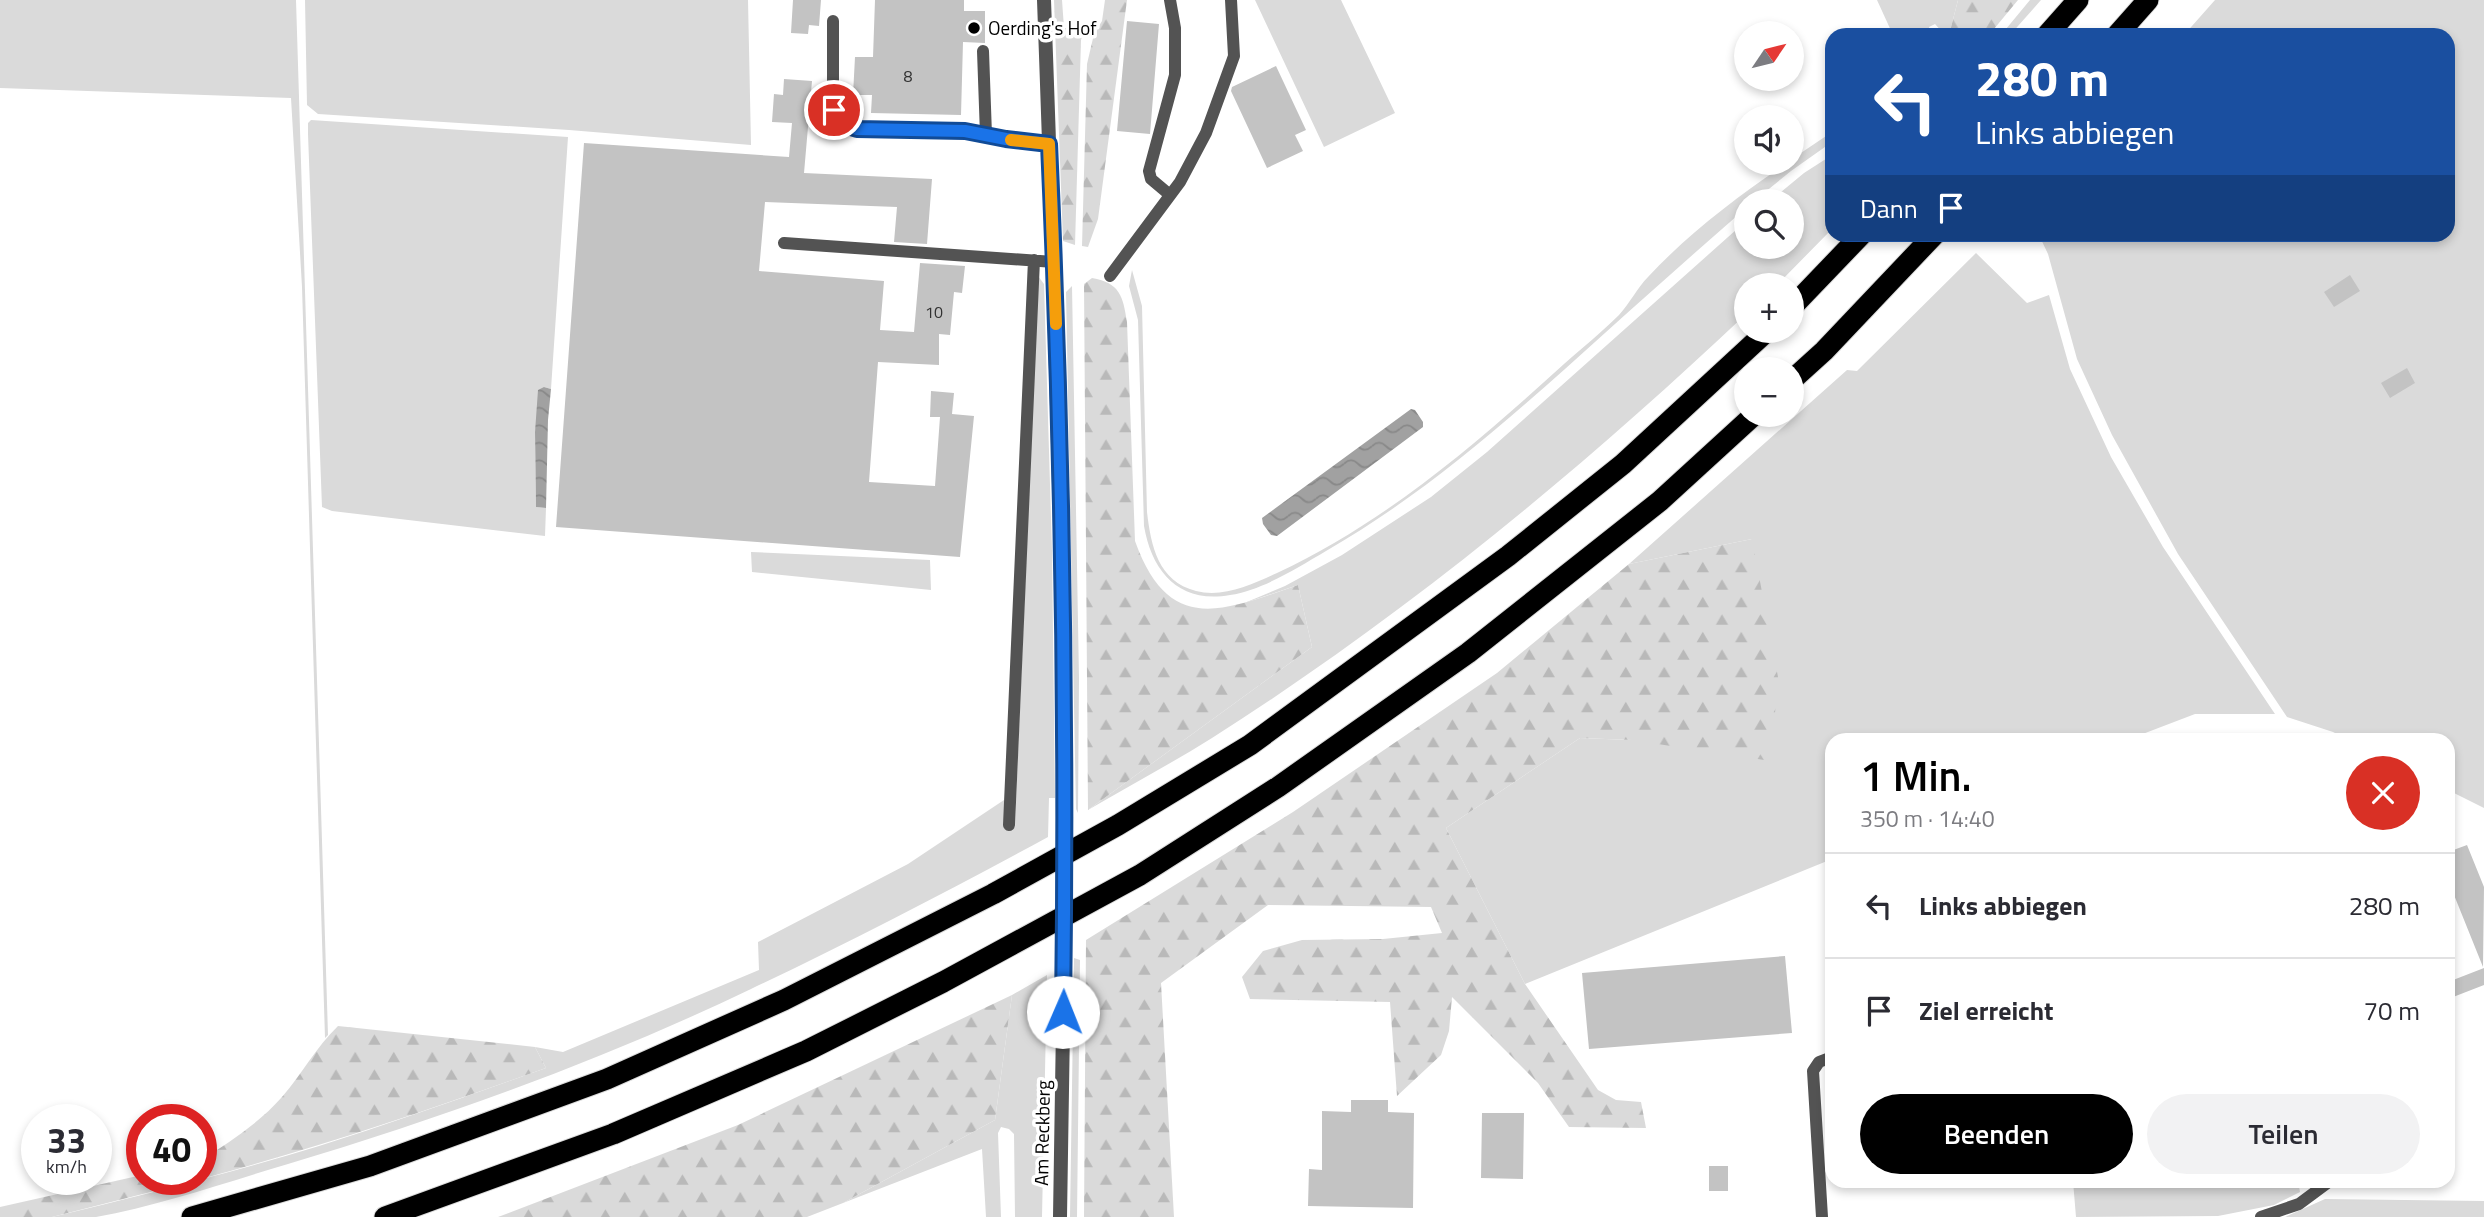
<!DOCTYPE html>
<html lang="de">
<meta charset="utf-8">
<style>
body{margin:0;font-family:"Titillium Web",sans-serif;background:#f2f2f3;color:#2b2b33;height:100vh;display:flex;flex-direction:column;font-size:26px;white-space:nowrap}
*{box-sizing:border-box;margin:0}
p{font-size:23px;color:#7c7c81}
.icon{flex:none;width:38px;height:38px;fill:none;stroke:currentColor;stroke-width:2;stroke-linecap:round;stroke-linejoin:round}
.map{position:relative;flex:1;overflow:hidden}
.details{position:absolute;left:1825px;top:733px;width:630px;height:455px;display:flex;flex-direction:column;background:#fff;border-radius:21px;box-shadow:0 4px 10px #0003}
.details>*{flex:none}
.top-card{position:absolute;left:1825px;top:28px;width:630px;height:214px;border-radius:21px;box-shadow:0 4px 10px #0003;background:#1a4fa0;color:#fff;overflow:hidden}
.needle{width:46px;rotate:55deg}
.fabs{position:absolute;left:1734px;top:21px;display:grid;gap:14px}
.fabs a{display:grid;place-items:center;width:70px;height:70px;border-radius:50%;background:#fff;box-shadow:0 4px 10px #0003;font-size:35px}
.speed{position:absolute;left:21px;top:1104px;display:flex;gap:14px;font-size:35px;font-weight:700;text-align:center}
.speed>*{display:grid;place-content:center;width:91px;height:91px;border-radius:50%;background:#fff;box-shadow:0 4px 10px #0003;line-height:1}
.speed small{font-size:18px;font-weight:400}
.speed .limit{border:10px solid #d22;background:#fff;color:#111}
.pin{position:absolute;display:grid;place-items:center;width:60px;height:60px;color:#fff;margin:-30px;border:4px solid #fff;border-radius:50%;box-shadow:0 2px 7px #0007}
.me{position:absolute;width:77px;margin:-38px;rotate:1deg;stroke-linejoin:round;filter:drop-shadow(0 0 5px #0008)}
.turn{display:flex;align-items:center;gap:24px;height:147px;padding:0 35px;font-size:32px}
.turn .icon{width:91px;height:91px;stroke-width:2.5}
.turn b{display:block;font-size:49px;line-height:60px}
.then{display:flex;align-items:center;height:66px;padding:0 35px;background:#0003;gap:14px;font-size:26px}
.round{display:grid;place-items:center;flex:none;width:74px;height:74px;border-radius:37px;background:#f2f2f3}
.headline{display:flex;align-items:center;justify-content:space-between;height:119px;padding:0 35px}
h1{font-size:42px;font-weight:600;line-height:52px;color:#000}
.primary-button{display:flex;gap:14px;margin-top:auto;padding:14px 35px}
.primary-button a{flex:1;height:80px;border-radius:42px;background:#000;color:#fff;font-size:28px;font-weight:600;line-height:80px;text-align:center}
.primary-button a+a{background:#f2f2f3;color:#2b2b33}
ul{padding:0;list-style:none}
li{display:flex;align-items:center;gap:21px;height:105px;padding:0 35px;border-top:2px solid #e1e1e2}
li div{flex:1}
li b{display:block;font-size:26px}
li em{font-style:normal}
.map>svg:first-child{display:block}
.grass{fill:#dadada}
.forest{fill:url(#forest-firs)}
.water{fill:url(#water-waves)}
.building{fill:#c3c3c3}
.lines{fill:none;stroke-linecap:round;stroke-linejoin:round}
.motorway-casing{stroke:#dbdbdb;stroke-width:23}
.service{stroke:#535353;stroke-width:12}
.tertiary{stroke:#535353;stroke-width:14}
.motorway{stroke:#000;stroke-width:21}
.tertiary-bridge{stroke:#535353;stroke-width:14}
.route-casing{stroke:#114b97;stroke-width:18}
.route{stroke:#1a73e8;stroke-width:12}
.slow{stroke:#f59e0b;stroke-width:12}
.poi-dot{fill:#000;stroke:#fff;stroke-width:2.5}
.labels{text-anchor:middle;stroke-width:7;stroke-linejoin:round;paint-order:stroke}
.number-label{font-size:16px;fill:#313131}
.poi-label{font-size:19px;fill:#000;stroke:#fff;text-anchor:start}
.street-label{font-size:19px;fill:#000;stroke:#fff}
</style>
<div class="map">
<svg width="2484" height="1217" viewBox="0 0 2484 1217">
<defs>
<pattern id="forest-firs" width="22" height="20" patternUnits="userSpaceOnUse" patternTransform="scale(1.75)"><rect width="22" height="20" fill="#dadada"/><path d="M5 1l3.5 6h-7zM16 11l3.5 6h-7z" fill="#b9b9b9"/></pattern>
<pattern id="water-waves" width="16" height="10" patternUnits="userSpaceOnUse" patternTransform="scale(1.75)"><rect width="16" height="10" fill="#a1a1a1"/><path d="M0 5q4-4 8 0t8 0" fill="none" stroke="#898989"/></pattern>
</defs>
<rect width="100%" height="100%" fill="#fff"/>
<path class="grass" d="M 0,0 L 296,0 L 328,1035 L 325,1038 L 302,287 L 291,98 L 0,88 Z
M 305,0 L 748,0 L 751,145 L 569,130 L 318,114 L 307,105 Z
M 1255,0 L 1341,0 L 1395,113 L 1324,147 Z
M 1877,0 L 1958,0 L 1949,35 L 1945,35 L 1935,24 L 1929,27 L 1931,35 L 1893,35 Z
M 2030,0 L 2041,0 L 2010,35 L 2001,35 Z
M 2215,0 L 2484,0 L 2484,808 L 2448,790 L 2448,740 L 2349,740 L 2333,732 L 2287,717 L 2178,554 L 2112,435 L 2077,359 L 2048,254 L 2039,235 L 2448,234 L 2448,35 L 2184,35 Z
M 311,120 L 568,137 L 551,389 L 544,387 L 535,432 L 536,507 L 546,508 L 545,536 L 332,511 L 322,507 L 308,134 L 308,123 Z
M 1832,132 L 1832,142 L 1791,171 L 1754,201 L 1746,201 L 1746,208 C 1685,261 1625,315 1565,369 C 1487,438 1416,499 1326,551 C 1297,568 1263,590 1230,595 C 1179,604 1152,572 1144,526 L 1138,320 L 1129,286 L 1132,270 L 1142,306 L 1147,512 C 1151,546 1158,581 1196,591 C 1224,598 1253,584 1277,573 C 1386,522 1476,444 1564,364 C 1582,348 1602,332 1619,315 C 1630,303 1637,288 1648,277 C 1689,233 1738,196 1787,163 L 1792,163 L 1792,159 Z
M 1832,155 L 1832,229 L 1777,285 L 1746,285 L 1746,314 C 1581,470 1404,616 1212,738 C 1172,763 1129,786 1088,810 L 1312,647 L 1298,585 L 1242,604 L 1285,586 L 1342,555 L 1431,497 L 1487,452 L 1746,221 L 1746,247 L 1792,247 L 1792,201 L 1770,201 L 1804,173 Z
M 1976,253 L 2027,303 L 2049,295 L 2070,369 L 2111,457 L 2163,547 L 2275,714 L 2195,714 L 2127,740 L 1832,740 L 1832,859 L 1525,984 L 1446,828 L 1580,738 L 1631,740 L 1752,539 L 1629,564 L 1847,370 L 1857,371 Z
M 1038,276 L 1044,284 L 1052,551 L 1055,798 L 1049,798 L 1048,837 C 950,890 852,941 751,989 C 603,1060 445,1117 288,1164 C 227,1182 158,1206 96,1217 C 82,1217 66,1217 52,1217 C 143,1195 230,1173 319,1146 C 395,1122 470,1095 546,1068 L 535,1047 L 563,1052 L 759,970 L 758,942 L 908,864 L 1004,800 L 1004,829 L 1015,828 Z
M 1072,286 L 1079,678 L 1078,813 L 1076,809 L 1066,292 Z
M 751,552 L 930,560 L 931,590 L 752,572 Z
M 1074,958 L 1080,960 L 1077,1217 L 1070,1217 Z
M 1047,975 L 1042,1217 L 1015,1217 L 1014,1134 L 1009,1129 L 1001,1127 L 998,1133 L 1001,1217 L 986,1217 L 982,1149 L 843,1203 L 995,1120 L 1012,995 Z
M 2073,1181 L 2298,1181 L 2300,1192 L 2274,1205 L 2218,1216 L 2076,1217 Z
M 2325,1199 L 2484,1201 L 2484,1217 L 2285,1217 Z"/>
<path class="forest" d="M 1054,0 L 1062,0 L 1064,28 L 1085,28 L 1081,40 L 1075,245 L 1063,241 Z
M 1105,0 L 1127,0 L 1098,219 L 1088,247 L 1082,246 L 1087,64 L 1094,34 L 1102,21 Z
M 1958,0 L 2018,0 L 1989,35 L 1949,35 Z
M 1092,278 C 1120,283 1123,296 1127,322 L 1135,541 C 1169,636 1223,611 1298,585 L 1312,647 L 1088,810 L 1084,284 Z
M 1752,539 L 1778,677 L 1771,761 L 1631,740 L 1580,738 L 1446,828 L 1525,984 L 1598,1090 L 1616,1100 L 1641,1102 L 1646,1128 L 1569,1127 L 1538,1083 L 1452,997 L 1449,1031 L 1441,1055 L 1397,1096 L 1390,1002 L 1250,999 L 1242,977 L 1263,951 L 1302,940 L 1383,939 L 1442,933 L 1431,907 L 1268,905 L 1161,983 L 1174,1217 L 1084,1217 L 1086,940 L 1293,812 L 1497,673 L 1629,564 Z
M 1012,995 L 995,1120 L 843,1203 L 807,1217 L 498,1217 L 738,1125 Z
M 338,1026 L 535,1047 L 546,1068 C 432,1109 318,1148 201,1179 L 201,1160 C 230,1142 259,1123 282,1097 C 302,1074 316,1047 338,1026 Z
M 142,1175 L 142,1180 L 198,1180 L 52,1217 L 0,1217 L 0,1207 Z"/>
<path class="water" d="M 544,387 L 551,389 L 548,420 L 546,508 L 536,507 L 535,432 L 538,390 Z
M 1411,409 L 1415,410 L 1423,422 L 1423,427 L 1277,536 L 1271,535 L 1263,524 L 1262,518 Z"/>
<path class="building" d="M 793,0 L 821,0 L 819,26 L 809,25 L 808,34 L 791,33 Z
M 875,0 L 964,0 L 964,11 L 985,11 L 985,43 L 963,42 L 961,115 L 871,113 L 872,95 L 853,95 L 855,57 L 873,57 Z
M 1127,21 L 1159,24 L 1150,134 L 1117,131 Z
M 1276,66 L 1306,130 L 1295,135 L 1303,151 L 1267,168 L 1231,91 L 1232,87 Z
M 784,79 L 812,81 L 804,173 L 932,179 L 927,244 L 894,242 L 897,207 L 765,202 L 759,271 L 884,281 L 880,330 L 914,332 L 920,263 L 965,266 L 962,293 L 954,292 L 950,335 L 939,334 L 939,365 L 878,362 L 869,482 L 935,486 L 940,417 L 930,417 L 931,391 L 954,393 L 952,414 L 974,416 L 960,557 L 556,527 L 584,143 L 789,157 L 792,123 L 772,122 L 774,94 L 783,95 Z
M 2350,275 L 2360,291 L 2334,307 L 2324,292 Z
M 2407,368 L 2415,383 L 2390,398 L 2381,383 Z
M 2467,845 L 2484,887 L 2483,967 L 2448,880 L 2448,852 Z
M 1785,956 L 1792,1033 L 1589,1049 L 1582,973 Z
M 2484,968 L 2484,985 L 2448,999 L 2448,982 Z
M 1351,1100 L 1388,1100 L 1388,1112 L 1414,1113 L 1413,1208 L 1308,1206 L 1309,1169 L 1322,1170 L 1322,1111 L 1351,1112 Z
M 1482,1113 L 1524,1113 L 1523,1179 L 1481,1178 Z
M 1709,1166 L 1728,1166 L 1728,1191 L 1709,1191 Z"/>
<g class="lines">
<g class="motorway-casing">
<path id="motorway" d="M 2047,35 L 2078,0
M 2117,35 L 2148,0
M 1792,307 L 1862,234
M 1792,380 L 1824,351 L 1935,234
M 192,1217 L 370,1166 L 607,1079 L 784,1000 L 993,894 L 1118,825 L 1250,745 L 1508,556 L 1623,464 L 1767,331
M 385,1217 L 613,1134 L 806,1051 L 943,982 L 1140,875 L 1278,787 L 1468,653 L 1660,501 L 1754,415"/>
</g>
<path class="service" d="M 833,21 L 833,110 L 841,124 L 857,129 L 965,131 L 1006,139 L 1049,144
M 983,51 L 986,135
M 1170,195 L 1151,179 L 1149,171 L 1175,75 L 1175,28 L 1170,0
M 784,243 L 1054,262
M 1110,276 L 1180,182 L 1206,133 L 1234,56 L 1231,0
M 1009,825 L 1034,260
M 1822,1217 L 1813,1071 L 1819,1062 L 1832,1057
M 2261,1217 L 2299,1204 L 2330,1181"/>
<path class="tertiary" d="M 1044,0 C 1054,272 1062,544 1065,816
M 1060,1217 L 1064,962"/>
<use href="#motorway" class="motorway"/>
<path class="tertiary-bridge" d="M 1064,962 L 1065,816"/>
</g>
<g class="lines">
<g class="route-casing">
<path id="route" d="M 834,110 L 841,124 L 857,129 L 965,131 L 1006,139 L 1049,144 C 1062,433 1067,723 1063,1012"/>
</g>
<use href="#route" class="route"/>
<path class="slow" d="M 1011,140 L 1049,144 L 1056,324"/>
</g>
<circle class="poi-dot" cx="974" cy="28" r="7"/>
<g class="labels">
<g class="number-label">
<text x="908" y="82">8</text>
<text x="934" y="318">10</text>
</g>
<g class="poi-label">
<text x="988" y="35">Oerding's Hof</text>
</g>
<g class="street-label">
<text transform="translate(1042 1133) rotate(-89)" y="7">Am Reckberg</text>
</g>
</g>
</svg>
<div class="fabs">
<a><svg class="needle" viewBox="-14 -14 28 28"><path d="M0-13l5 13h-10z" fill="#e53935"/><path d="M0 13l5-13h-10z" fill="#7c7c81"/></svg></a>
<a><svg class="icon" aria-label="sound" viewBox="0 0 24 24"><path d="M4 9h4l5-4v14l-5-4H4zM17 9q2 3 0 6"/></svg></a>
<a><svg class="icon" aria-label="search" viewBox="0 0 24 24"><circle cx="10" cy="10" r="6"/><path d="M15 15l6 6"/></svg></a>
<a>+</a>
<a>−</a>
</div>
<div class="speed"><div>33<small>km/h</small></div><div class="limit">40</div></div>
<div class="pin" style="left:834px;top:110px;background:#d93025"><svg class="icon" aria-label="arrive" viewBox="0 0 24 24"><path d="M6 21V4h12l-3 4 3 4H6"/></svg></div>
<svg class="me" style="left:1063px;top:1012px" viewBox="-20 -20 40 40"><circle r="19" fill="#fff"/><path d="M0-13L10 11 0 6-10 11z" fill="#1a73e8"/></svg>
<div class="top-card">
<div class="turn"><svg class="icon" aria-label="left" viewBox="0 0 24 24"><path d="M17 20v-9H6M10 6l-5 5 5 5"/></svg><div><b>280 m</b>Links abbiegen</div></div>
<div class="then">Dann<svg class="icon" aria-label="arrive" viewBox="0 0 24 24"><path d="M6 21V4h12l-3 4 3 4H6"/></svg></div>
</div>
<section class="details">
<div class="headline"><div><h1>1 Min.</h1><p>350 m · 14:40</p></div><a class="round" style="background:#d93025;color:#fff"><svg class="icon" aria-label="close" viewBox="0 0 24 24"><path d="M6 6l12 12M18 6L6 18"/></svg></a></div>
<ul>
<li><svg class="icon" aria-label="left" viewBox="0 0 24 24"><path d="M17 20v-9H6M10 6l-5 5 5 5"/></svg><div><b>Links abbiegen</b></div><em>280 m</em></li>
<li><svg class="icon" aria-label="arrive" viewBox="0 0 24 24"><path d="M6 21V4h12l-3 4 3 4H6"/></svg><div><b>Ziel erreicht</b></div><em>70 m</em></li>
</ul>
<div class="primary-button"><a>Beenden</a><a>Teilen</a></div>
</section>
</div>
